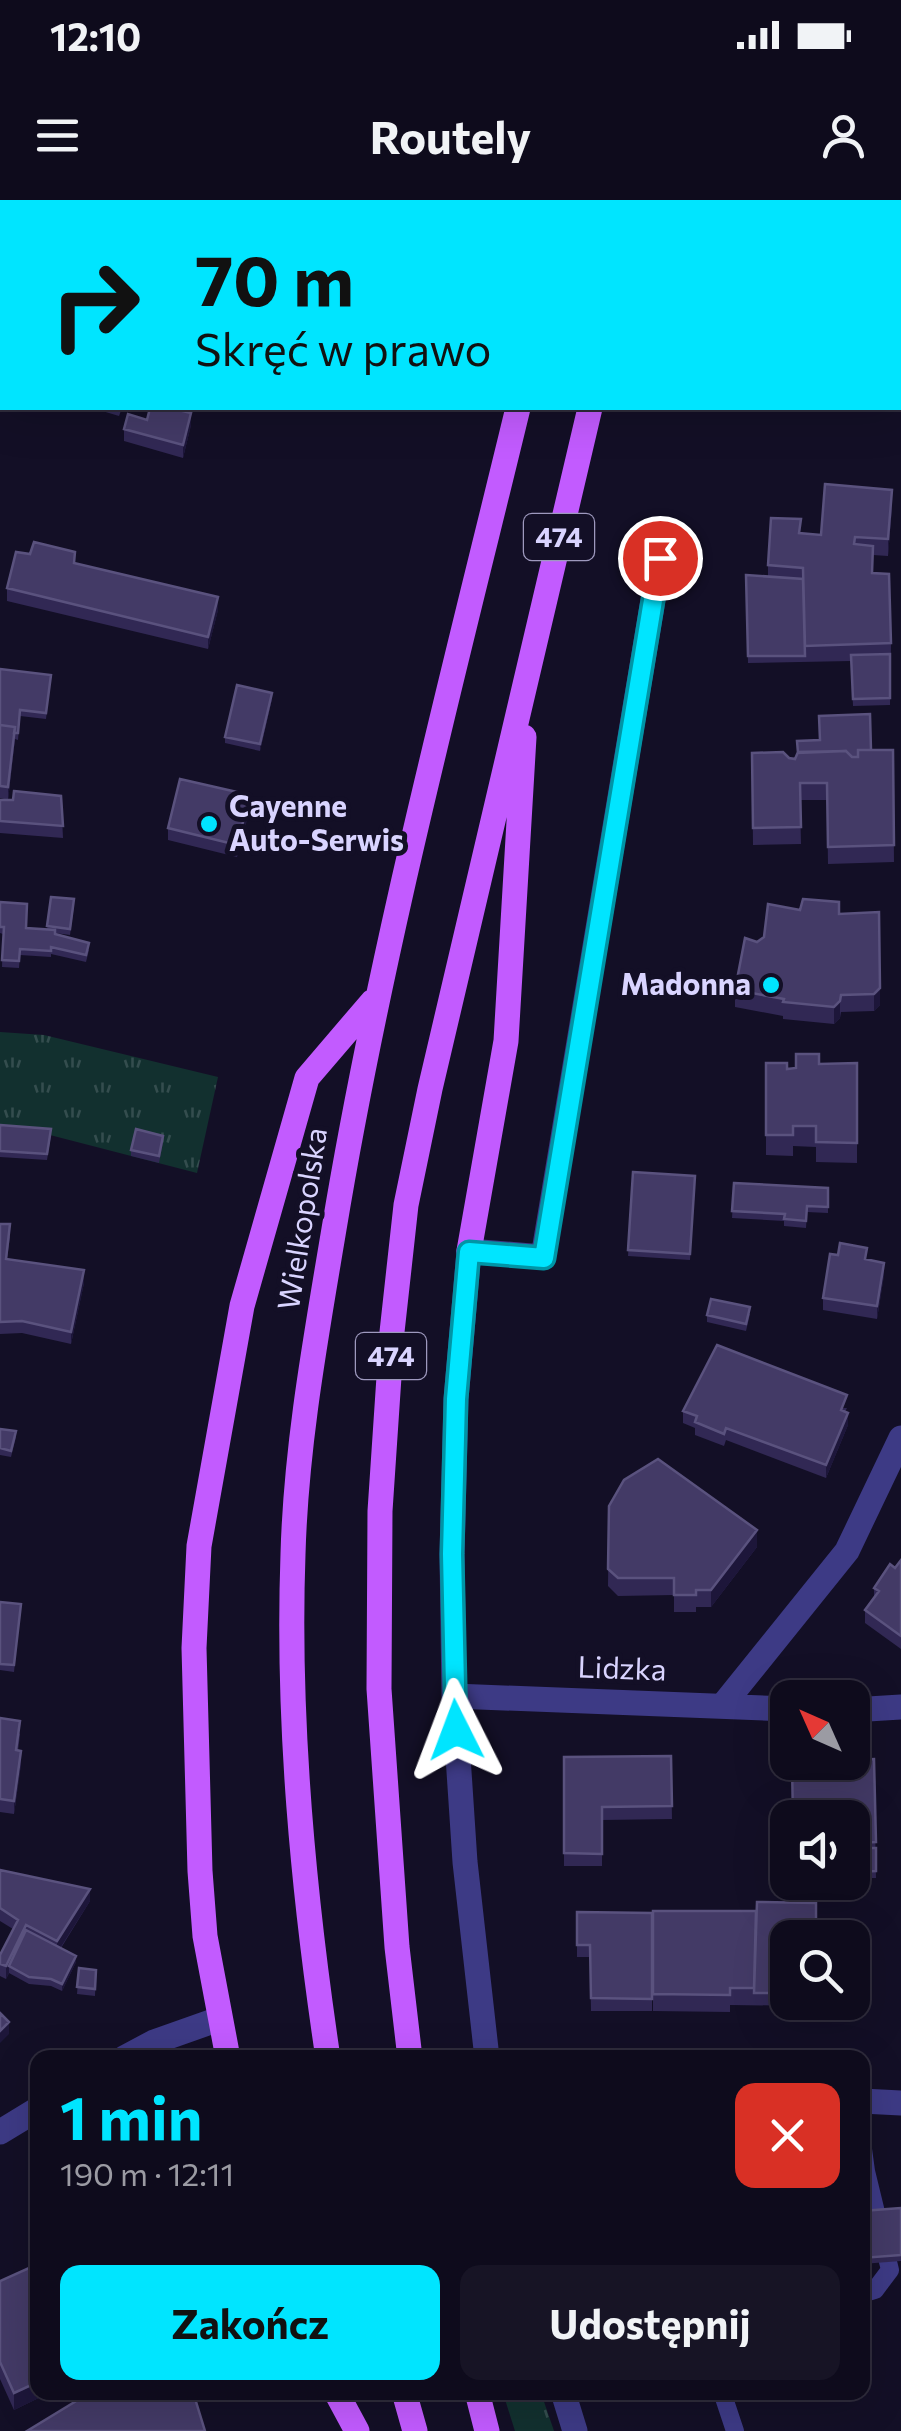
<!DOCTYPE html>
<html lang="pl">
<meta charset="utf-8">
<style>
body{margin:0;font-family:Commissioner,sans-serif;background:#171425;color:#f1f3f6;height:100vh;display:flex;flex-direction:column;font-size:38px;white-space:nowrap}
*{box-sizing:border-box;margin:0}
p{font-size:32px;color:#9b9ba3}
.icon{flex:none;width:55px;height:55px;fill:none;stroke:currentColor;stroke-width:2;stroke-linecap:round;stroke-linejoin:round}
.map{position:relative;flex:1;overflow:hidden}
.drawer{position:absolute;left:30px;top:1850px;width:840px;height:350px;display:flex;flex-direction:column;background:#0e0b1c;border-radius:20px;box-shadow:0 10px 40px #0002,0 0 0 2px #2e2b3b}
.drawer>*{flex:none}
.top-card{position:absolute;left:0px;top:0px;width:902px;height:210px;box-shadow:0 10px 40px #0002,0 0 0 2px #2e2b3b;background:#00e5ff;color:#111;overflow:hidden}
.needle{width:65px;rotate:315deg}
.buttons{position:absolute;left:770px;top:1480px;display:grid;gap:20px}
.buttons a{display:grid;place-items:center;width:100px;height:100px;border-radius:20px;background:#0e0b1c;box-shadow:0 10px 40px #0002,0 0 0 2px #2e2b3b;font-size:50px}
.pin{position:absolute;display:grid;place-items:center;width:85px;height:85px;color:#fff;margin:-42px;border:5px solid #fff;border-radius:50%;box-shadow:0 2px 10px #0007}
.me{position:absolute;width:110px;margin:-55px;rotate:357deg;stroke-linejoin:round;filter:drop-shadow(0 0 8px #0008)}
.turn{display:flex;align-items:center;gap:35px;height:210px;padding:0 30px;font-size:45px}
.turn .icon{width:130px;height:130px;stroke-width:2.5}
.turn b{display:block;font-size:70px;line-height:85px}
.round{display:grid;place-items:center;flex:none;width:105px;height:105px;border-radius:20px;background:#171425}
.summary{display:flex;align-items:center;justify-content:space-between;height:170px;padding:0 30px}
h1{font-size:60px;font-weight:700;line-height:75px;color:#00e5ff}
.primary-button{display:flex;gap:20px;margin-top:auto;padding:20px 30px}
.primary-button a{flex:1;height:115px;border-radius:20px;background:#00e5ff;color:#111;font-size:40px;font-weight:700;line-height:115px;text-align:center}
.primary-button a+a{background:#171425;color:#f1f3f6}
.status{display:flex;justify-content:space-between;align-items:center;height:70px;padding:0 50px;background:#0e0b1c;direction:ltr}
.status svg{height:28px;fill:currentColor}
header{display:flex;justify-content:space-between;align-items:center;height:130px;padding:0 30px;background:#0e0b1c;font-size:45px;font-weight:700}
.map>svg:first-child{display:block}
.grass{fill:url(#grass-tufts)}
.lines{fill:none;stroke-linecap:round;stroke-linejoin:round}
.service{stroke:#3d3a85;stroke-width:18}
.minor{stroke:#3d3a85;stroke-width:25}
.primary{stroke:#c25bff;stroke-width:25}
.wall{fill:#312854}
.shaded-wall{fill:#1d163a}
.building{fill:#433a66;stroke:#5a527e;stroke-width:2.5}
.route-casing{stroke:#0095a6;stroke-width:25}
.route{stroke:#00e5ff;stroke-width:18}
.poi-dot{fill:#00e5ff;stroke:#130f26;stroke-width:4}
.labels{text-anchor:middle;stroke-width:10;stroke-linejoin:round;paint-order:stroke}
.shield{fill:#130f26;stroke:#9e99be;stroke-width:2.5}
.shield-label{font-size:28px;font-weight:bold;fill:#d9d4ff}
.poi-label{font-size:30px;font-weight:bold;fill:#d9d4ff;stroke:#130f26;text-anchor:start}
.street-label{font-size:30px;fill:#d9d4ff;stroke:#130f26}
</style>
<div class="status"><b>12:10</b><svg viewBox="0 0 49 12"><path d="M0 12V9h3v3zM5 12V6h3v6zM10 12V3h3v9zM15 12V0h3v12zM26 1h20v11H26zM47 4h2v5h-2z"/></svg></div>
<header><svg class="icon" aria-label="menu" viewBox="0 0 24 24"><path d="M4 6h16M4 12h16M4 18h16"/></svg>Routely<svg class="icon" aria-label="person" viewBox="0 0 24 24"><circle cx="12" cy="8" r="4"/><path d="M4 21q1-7 8-7t8 7"/></svg></header>
<div class="map">
<svg width="901" height="2231" viewBox="0 0 901 2231">
<defs>
<pattern id="grass-tufts" width="24" height="20" patternUnits="userSpaceOnUse" patternTransform="scale(2.5)"><rect width="24" height="20" fill="#12302f"/><path d="M3 7l-1-3M5 7V3M7 7l1-3M15 17l-1-3M17 17v-4M19 17l1-3" fill="none" stroke="#344d4e"/></pattern>
</defs>
<rect width="100%" height="100%" fill="#130f26"/>
<path class="grass" d="M 0,832 L 44,835 L 218,877 L 197,973 L 50,935 L 0,930 Z
M 503,2193 L 541,2193 L 554,2231 L 515,2231 Z"/>
<g class="lines">
<path class="service" d="M 862,1942 L 866,1971 L 890,2070 L 875,2090 L 862,2094
M 722,2192 L 735,2231"/>
<path class="minor" d="M 36,2 L 37,0
M 0,115 L 2,107
M 454,1496 L 788,1509
M 723,1505 L 847,1351 L 901,1238
M 852,1510 L 901,1507
M 124,1858 L 154,1842 L 219,1819
M 487,1858 L 465,1662 L 454,1496 L 452,1355 L 456,1199 L 469,1051 L 543,1057 L 660,358
M 862,1901 L 901,1903
M 0,1932 L 38,1909
M 563,2192 L 575,2231"/>
<path class="primary" d="M 567,2 L 567,0
M 639,2 L 640,0
M 469,1051 L 506,841 L 524,537
M 228,1858 L 205,1736 L 200,1671 L 194,1448 L 199,1346 L 242,1106 L 307,878 L 372,802
M 328,1858 C 303,1691 287,1522 293,1354 C 296,1245 316,1137 334,1029 C 380,752 452,480 518,208
M 410,1858 L 397,1747 L 379,1489 L 380,1311 L 392,1132 L 406,1005 L 430,889 L 590,208
M 336,2192 L 357,2231
M 404,2192 L 415,2231
M 477,2192 L 487,2231"/>
</g>
<path class="wall" d="M 224,0 L 292,0 L 291,2 L 224,2 Z
M 99,208 L 122,208 L 119,216 L 99,210 Z
M 147,220 L 191,225 L 183,258 L 124,241 L 124,229 Z
M 892,307 L 888,356 L 873,355 L 873,373 L 891,443 L 890,505 L 853,506 L 851,461 L 748,463 L 746,375 L 768,376 L 768,365 L 801,333 L 821,335 Z
M 7,388 L 218,410 L 208,449 L 7,401 Z
M 0,469 L 51,475 L 46,519 L 20,516 L 18,540 L 15,539 L 8,600 L 0,598 Z
M 272,499 L 260,551 L 225,543 L 225,537 Z
M 871,550 L 893,550 L 894,662 L 828,664 L 827,600 L 800,600 L 801,644 L 753,645 L 752,553 L 789,558 Z
M 61,596 L 63,638 L 0,633 L 0,600 Z
M 250,608 L 237,657 L 168,640 L 168,628 Z
M 51,697 L 74,706 L 70,735 L 55,733 L 89,750 L 86,762 L 51,754 L 51,757 L 20,755 L 19,768 L 2,767 L 3,734 L 0,733 L 0,702 L 26,728 L 47,730 Z
M 800,710 L 839,714 L 880,805 L 874,811 L 841,812 L 840,818 L 834,824 L 783,819 L 783,816 L 735,807 L 735,790 Z
M 766,863 L 787,869 L 819,864 L 857,863 L 857,963 L 816,962 L 816,947 L 793,946 L 793,956 L 766,955 Z
M 0,925 L 51,935 L 47,960 L 0,957 Z
M 163,942 L 159,963 L 131,956 L 131,950 Z
M 633,972 L 695,976 L 690,1060 L 628,1056 Z
M 734,983 L 828,988 L 828,1013 L 807,1012 L 806,1028 L 784,1026 L 784,1021 L 732,1018 Z
M 0,1024 L 10,1037 L 7,1059 L 84,1083 L 71,1144 L 22,1133 L 0,1134 Z
M 838,1055 L 867,1060 L 884,1075 L 877,1119 L 823,1110 L 823,1098 Z
M 750,1114 L 746,1131 L 707,1122 L 707,1115 Z
M 847,1208 L 845,1212 L 848,1225 L 826,1278 L 726,1240 L 724,1246 L 695,1235 L 695,1228 L 683,1223 L 683,1211 Z
M 0,1229 L 16,1237 L 11,1257 L 0,1255 Z
M 609,1306 L 757,1347 L 711,1407 L 696,1407 L 696,1412 L 674,1412 L 674,1395 L 618,1396 L 608,1386 Z
M 901,1360 L 901,1449 L 865,1423 L 865,1410 L 874,1397 L 874,1388 L 895,1368 Z
M 0,1402 L 21,1404 L 14,1472 L 0,1470 Z
M 0,1518 L 20,1534 L 18,1551 L 21,1564 L 14,1614 L 0,1612 Z
M 671,1556 L 672,1619 L 602,1620 L 602,1666 L 564,1666 L 564,1557 Z
M 874,1559 L 876,1678 L 852,1678 L 852,1618 L 809,1564 Z
M 0,1670 L 90,1701 L 61,1748 L 76,1762 L 62,1791 L 51,1786 L 29,1784 L 9,1773 L 6,1779 L 0,1776 L 0,1755 L 13,1729 L 0,1721 Z
M 653,1711 L 756,1711 L 788,1738 L 788,1802 L 820,1802 L 820,1806 L 730,1805 L 730,1812 L 653,1811 Z
M 577,1712 L 652,1713 L 652,1811 L 591,1811 L 590,1757 L 577,1757 Z
M 79,1768 L 96,1770 L 95,1796 L 77,1794 Z
M 901,2008 L 901,2061 L 862,2064 L 862,2011 Z
M 0,2081 L 38,2192 L 51,2192 L 14,2210 L 0,2179 Z"/>
<path class="shaded-wall" d="M 191,213 L 191,225 L 183,258 L 183,245 Z
M 892,290 L 892,307 L 888,356 L 888,339 Z
M 218,397 L 218,410 L 208,449 L 208,437 Z
M 272,493 L 272,499 L 260,551 L 260,544 Z
M 15,527 L 15,539 L 8,600 L 8,587 Z
M 250,595 L 250,608 L 237,657 L 237,645 Z
M 880,788 L 880,805 L 874,811 L 874,794 Z
M 840,801 L 840,818 L 834,824 L 834,807 Z
M 884,1063 L 884,1075 L 877,1119 L 877,1106 Z
M 84,1070 L 84,1083 L 71,1144 L 71,1132 Z
M 848,1213 L 848,1225 L 826,1278 L 826,1265 Z
M 757,1330 L 757,1347 L 711,1407 L 711,1390 Z
M 21,1551 L 21,1564 L 14,1614 L 14,1601 Z
M 90,1689 L 90,1701 L 57,1753 L 57,1741 Z
M 26,1725 L 26,1737 L 9,1766 L 9,1773 L 6,1779 L 6,1766 Z
M 76,1756 L 76,1762 L 62,1791 L 62,1784 Z
M 9,1822 L 9,1834 L 0,1843 L 0,1831 Z
M 38,2182 L 38,2192 L 51,2192 L 14,2210 L 14,2193 Z"/>
<path class="building" d="M 266,0 L 289,0 L 288,2 Z
M 367,0 L 399,0 L 398,2 L 366,2 Z
M 870,0 L 901,0 L 901,50 L 900,2 L 869,2 Z
M 150,208 L 170,208 L 191,213 L 183,245 L 124,229 L 128,214 L 147,220 Z
M 825,284 L 892,290 L 888,339 L 855,337 L 854,344 L 873,346 L 872,373 L 889,374 L 891,443 L 805,446 L 803,368 L 768,365 L 771,318 L 801,319 L 799,333 L 821,335 Z
M 34,342 L 75,352 L 74,363 L 218,397 L 208,437 L 7,388 L 16,352 L 30,354 Z
M 746,375 L 803,379 L 805,456 L 748,456 Z
M 890,454 L 890,498 L 853,499 L 851,455 Z
M 0,469 L 51,475 L 46,513 L 20,510 L 18,533 L 14,533 L 15,527 L 0,525 Z
M 237,485 L 272,493 L 260,544 L 225,537 Z
M 870,514 L 871,550 L 858,550 L 858,557 L 852,557 L 846,551 L 798,553 L 797,541 L 820,540 L 819,516 Z
M 0,525 L 15,527 L 8,587 L 0,586 Z
M 858,550 L 893,550 L 894,645 L 828,647 L 827,583 L 800,583 L 801,627 L 753,628 L 752,553 L 783,552 L 789,558 L 795,559 L 798,552 L 846,551 L 852,557 L 858,557 Z
M 180,579 L 250,595 L 237,645 L 168,628 Z
M 14,591 L 61,596 L 63,626 L 0,621 L 0,600 L 13,600 Z
M 51,697 L 74,699 L 70,729 L 47,726 Z
M 803,699 L 839,702 L 839,714 L 879,712 L 880,788 L 874,794 L 841,795 L 840,801 L 834,807 L 783,802 L 784,799 L 735,790 L 745,738 L 757,742 L 764,737 L 768,704 L 800,710 Z
M 0,702 L 27,704 L 26,728 L 55,730 L 55,734 L 89,743 L 86,755 L 51,747 L 51,751 L 20,749 L 19,761 L 2,760 L 4,727 L 0,727 Z
M 796,854 L 819,854 L 819,864 L 857,863 L 857,943 L 816,942 L 816,926 L 793,926 L 793,935 L 766,935 L 766,863 L 787,863 L 787,869 L 796,868 Z
M 0,925 L 51,929 L 47,954 L 0,951 Z
M 136,929 L 163,936 L 159,956 L 131,950 Z
M 633,972 L 695,976 L 690,1054 L 628,1050 Z
M 734,983 L 828,988 L 828,1007 L 807,1006 L 806,1021 L 784,1019 L 785,1014 L 732,1011 Z
M 0,1024 L 10,1024 L 6,1059 L 84,1070 L 71,1132 L 22,1121 L 0,1122 Z
M 840,1043 L 867,1048 L 865,1059 L 884,1063 L 877,1106 L 823,1098 L 830,1054 L 838,1055 Z
M 711,1099 L 750,1107 L 746,1124 L 707,1115 Z
M 717,1145 L 847,1195 L 841,1210 L 848,1213 L 826,1265 L 726,1228 L 724,1234 L 695,1222 L 697,1216 L 683,1211 Z
M 0,1229 L 16,1231 L 11,1251 L 0,1248 Z
M 658,1259 L 757,1330 L 711,1390 L 696,1390 L 696,1395 L 674,1395 L 674,1378 L 618,1378 L 608,1369 L 609,1306 L 624,1280 Z
M 901,1360 L 901,1436 L 865,1410 L 879,1391 L 874,1388 L 890,1364 L 895,1368 Z
M 0,1402 L 21,1404 L 14,1465 L 0,1464 Z
M 0,1518 L 20,1521 L 16,1550 L 21,1551 L 14,1601 L 0,1599 Z
M 671,1556 L 672,1606 L 602,1607 L 602,1654 L 564,1653 L 564,1557 Z
M 874,1559 L 876,1642 L 852,1643 L 852,1618 L 793,1618 L 792,1565 L 809,1564 L 809,1562 L 852,1562 L 852,1560 Z
M 852,1648 L 876,1648 L 876,1671 L 852,1672 Z
M 0,1670 L 90,1689 L 57,1741 L 26,1725 L 6,1766 L 0,1764 L 0,1755 L 18,1720 L 0,1708 Z
M 757,1702 L 816,1703 L 816,1735 L 821,1735 L 821,1738 L 788,1738 L 788,1793 L 754,1793 Z
M 653,1711 L 756,1711 L 754,1788 L 730,1788 L 730,1795 L 653,1794 Z
M 577,1712 L 652,1713 L 652,1799 L 591,1798 L 590,1745 L 577,1745 Z
M 26,1730 L 76,1756 L 62,1784 L 51,1779 L 29,1777 L 9,1766 Z
M 79,1768 L 96,1770 L 95,1789 L 77,1787 Z
M 0,1813 L 9,1822 L 0,1831 Z
M 901,2008 L 901,2055 L 862,2058 L 862,2011 Z
M 38,2064 L 38,2182 L 14,2193 L 0,2162 L 0,2081 Z
M 91,2192 L 193,2192 L 205,2231 L 27,2231 Z"/>
<g class="lines">
<g class="route-casing">
<path id="route" d="M 456,1530 L 452,1354 L 456,1199 L 469,1052 L 544,1058 L 660,358"/>
</g>
<use href="#route" class="route"/>
</g>
<g class="poi-dot">
<circle cx="209" cy="624" r="10"/>
<circle cx="771" cy="785" r="10"/>
</g>
<g class="labels">
<g class="shield">
<rect x="524" y="314" width="70" height="46" rx="8"/>
<rect x="356" y="1133" width="70" height="46" rx="8"/>
</g>
<g class="shield-label">
<text x="559" y="347">474</text>
<text x="391" y="1166">474</text>
</g>
<g class="poi-label">
<text x="229" y="617">Cayenne<tspan x="229" dy="34">Auto-Serwis</tspan></text>
<text x="751" y="795" text-anchor="end">Madonna</text>
</g>
<g class="street-label">
<text transform="translate(303 1019) rotate(-81)" y="10">Wielkopolska</text>
<text transform="translate(622 1469) rotate(2)" y="10">Lidzka</text>
</g>
</g>
</svg>
<div class="buttons">
<a><svg class="needle" viewBox="-14 -14 28 28"><path d="M0-13l5 13h-10z" fill="#e53935"/><path d="M0 13l5-13h-10z" fill="#9b9ba3"/></svg></a>
<a><svg class="icon" aria-label="sound" viewBox="0 0 24 24"><path d="M4 9h4l5-4v14l-5-4H4zM17 9q2 3 0 6"/></svg></a>
<a><svg class="icon" aria-label="search" viewBox="0 0 24 24"><circle cx="10" cy="10" r="6"/><path d="M15 15l6 6"/></svg></a>
</div>
<div class="pin" style="left:660px;top:358px;background:#d93025"><svg class="icon" aria-label="arrive" viewBox="0 0 24 24"><path d="M6 21V4h12l-3 4 3 4H6"/></svg></div>
<svg class="me" style="left:456px;top:1530px" viewBox="-20 -20 40 40"><path d="M0-17L14 15 0 8-14 15z" fill="#00e5ff" stroke="#fff" stroke-width="4"/></svg>
<div class="top-card">
<div class="turn"><svg class="icon" aria-label="right" viewBox="0 0 24 24"><path d="M7 20v-9h11M14 6l5 5-5 5"/></svg><div><b>70 m</b>Skręć w prawo</div></div>
</div>
<section class="drawer">
<div class="summary"><div><h1>1 min</h1><p>190 m · 12:11</p></div><a class="round" style="background:#d93025;color:#fff"><svg class="icon" aria-label="close" viewBox="0 0 24 24"><path d="M6 6l12 12M18 6L6 18"/></svg></a></div>
<div class="primary-button"><a>Zakończ</a><a>Udostępnij</a></div>
</section>
</div>
